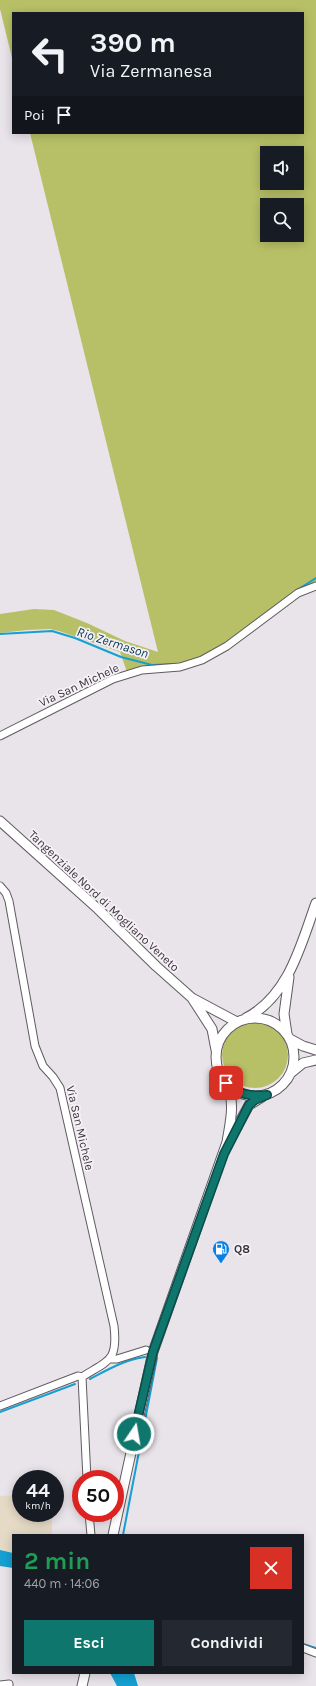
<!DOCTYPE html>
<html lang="it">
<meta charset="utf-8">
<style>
body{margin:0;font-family:Karla,sans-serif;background:#242831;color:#f1f3f6;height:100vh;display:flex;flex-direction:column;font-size:15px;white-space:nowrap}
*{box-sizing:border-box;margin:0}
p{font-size:13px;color:#9ea1a6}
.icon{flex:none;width:22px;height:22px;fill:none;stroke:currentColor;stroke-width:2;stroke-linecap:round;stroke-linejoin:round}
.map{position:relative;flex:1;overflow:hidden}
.details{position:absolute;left:12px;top:1534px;width:292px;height:140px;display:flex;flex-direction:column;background:#171b24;border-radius:0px;box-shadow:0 2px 10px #0003}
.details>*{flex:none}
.banner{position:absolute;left:12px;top:12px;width:292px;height:122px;border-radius:0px;box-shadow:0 2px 10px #0003;background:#171b24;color:#f1f3f6;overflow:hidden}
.tools{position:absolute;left:260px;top:146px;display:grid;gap:8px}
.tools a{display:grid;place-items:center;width:44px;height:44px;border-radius:0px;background:#171b24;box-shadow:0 2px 10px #0003;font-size:20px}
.speed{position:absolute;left:12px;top:1470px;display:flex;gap:8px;font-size:20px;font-weight:700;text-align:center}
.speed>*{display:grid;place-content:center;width:52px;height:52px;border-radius:50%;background:#171b24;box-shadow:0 2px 10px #0003;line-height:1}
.speed small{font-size:10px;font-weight:400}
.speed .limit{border:6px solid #d22;background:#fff;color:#111}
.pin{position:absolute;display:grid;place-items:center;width:34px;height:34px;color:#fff;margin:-17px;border-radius:8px;box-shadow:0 2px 6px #0006}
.me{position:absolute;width:44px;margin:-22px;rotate:12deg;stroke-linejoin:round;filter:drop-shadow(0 0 3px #0008)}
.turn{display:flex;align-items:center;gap:14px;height:84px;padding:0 12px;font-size:18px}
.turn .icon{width:52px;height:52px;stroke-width:2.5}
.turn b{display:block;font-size:28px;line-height:34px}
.then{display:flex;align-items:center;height:38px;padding:0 12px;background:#0003;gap:8px;font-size:15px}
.round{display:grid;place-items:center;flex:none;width:42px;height:42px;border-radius:0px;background:#242831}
.head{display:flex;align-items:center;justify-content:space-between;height:68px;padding:0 12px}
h1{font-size:24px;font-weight:700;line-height:30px;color:#1e9e55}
.cta{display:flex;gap:8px;margin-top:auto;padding:8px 12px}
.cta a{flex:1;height:46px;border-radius:0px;background:#0f766e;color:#fff;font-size:16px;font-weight:700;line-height:46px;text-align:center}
.cta a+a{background:#242831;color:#f1f3f6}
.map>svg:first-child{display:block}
.industrial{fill:#e5dac5}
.green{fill:#b8c067;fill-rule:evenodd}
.water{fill:#14a0d2}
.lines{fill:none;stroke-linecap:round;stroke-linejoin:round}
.stream{stroke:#14a0d2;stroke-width:2}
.minor-casing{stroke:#605b61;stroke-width:9}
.major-casing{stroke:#605b61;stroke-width:11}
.minor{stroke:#fff;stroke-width:7}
.major{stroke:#fff;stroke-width:9}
.route-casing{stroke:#0a4d48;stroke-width:10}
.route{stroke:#0f766e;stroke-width:7}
.labels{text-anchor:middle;stroke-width:3.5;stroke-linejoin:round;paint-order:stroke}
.street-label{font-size:12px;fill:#363336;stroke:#f6f0f7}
.poi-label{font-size:12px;font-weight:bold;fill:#363336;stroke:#f6f0f7;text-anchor:start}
.water-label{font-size:13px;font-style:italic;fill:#00384c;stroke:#f6f0f7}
</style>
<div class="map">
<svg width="316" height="1686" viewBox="0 0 316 1686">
<rect width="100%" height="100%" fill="#e9e3ea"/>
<path class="industrial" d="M 21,1495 L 21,1513 L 52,1513 L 52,1535 L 13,1535 L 13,1553 L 0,1550 L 0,1496 Z"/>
<path class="green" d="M 0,0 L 316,0 L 316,582 C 279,595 254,628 221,648 C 193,665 159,667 127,672 L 120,652 L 59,631 L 50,629 L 27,630 L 0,633 L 0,614 L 34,609 L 54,610 L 87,623 L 125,641 L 158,652 L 30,133 L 303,133 L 303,13 L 13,13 L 13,62 L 0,9 ZM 267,153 L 297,153 L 297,183 L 267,183 ZM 267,205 L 297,205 L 297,235 L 267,235 Z
M222 1055a33 33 0 1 1 66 0a33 33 0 1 1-66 0Z"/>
<path class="water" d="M 0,1550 L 13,1553 L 13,1568 L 0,1566 Z
M 110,1673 L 134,1673 L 138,1686 L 117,1686 Z"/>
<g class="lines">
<path class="stream" d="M 297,590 L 316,578
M 0,634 L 52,631 L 75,638 L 121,657 L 152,665 L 175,664
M 90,1379 C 107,1370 126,1359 145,1357
M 0,1412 L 75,1384
M 123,1535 L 157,1358
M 303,1644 L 316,1648"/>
<g class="minor-casing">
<path id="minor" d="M 0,736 L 113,679 L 142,670 L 180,667 L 202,660 L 227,646 L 298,593 L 316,586
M 0,886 L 6,893 L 9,901 L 35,1046 L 43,1066 L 53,1077 L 60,1088 L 114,1326 C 118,1361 109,1360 82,1377 L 87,1479
M 111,1359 L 117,1359 L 146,1350
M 0,1406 L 78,1376 L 82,1377
M 89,1513 L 91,1535
M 303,1648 L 316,1653
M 0,1685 L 9,1684 L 9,1686"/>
</g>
<g class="major-casing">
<path id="major" d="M 0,821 L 98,909 L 156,966 L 192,998 L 237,1022
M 192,998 L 212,1029 L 216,1050
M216 1057a39 39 0 1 1 78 0a39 39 0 1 1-78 0Z
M 246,1018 C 289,996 301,944 316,903
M 287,1034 L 284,1014 L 289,977
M 290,1039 L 303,1046 L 316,1050
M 292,1072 L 303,1063 L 316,1060
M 230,1140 L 249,1105 L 262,1097
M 113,1535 L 153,1352 L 227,1142 C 230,1123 236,1102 226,1083
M 82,1686 L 85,1673"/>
</g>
<use href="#minor" class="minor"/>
<use href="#major" class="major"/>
</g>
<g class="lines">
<g class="route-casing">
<path id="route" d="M 134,1434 L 153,1352 L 224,1154 L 249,1105 L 255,1100 L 267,1095 C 250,1097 239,1094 226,1083"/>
</g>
<use href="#route" class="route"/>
</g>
<defs>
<g id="fuel-pin" transform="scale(0.9)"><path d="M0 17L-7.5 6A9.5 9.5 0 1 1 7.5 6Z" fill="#0a7fe5" stroke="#f6f0f7"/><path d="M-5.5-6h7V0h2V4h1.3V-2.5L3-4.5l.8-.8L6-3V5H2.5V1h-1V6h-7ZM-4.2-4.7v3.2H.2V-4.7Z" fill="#fff"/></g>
</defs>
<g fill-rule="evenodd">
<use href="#fuel-pin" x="221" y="1249"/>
</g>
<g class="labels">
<g class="street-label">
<text transform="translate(79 685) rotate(-25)" y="4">Via San Michele</text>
<text transform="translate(104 901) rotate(43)" y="4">Tangenziale Nord di Mogliano Veneto</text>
<text transform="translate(80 1128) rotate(77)" y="4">Via San Michele</text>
</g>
<g class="poi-label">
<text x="234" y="1253">Q8</text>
</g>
<g class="water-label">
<text transform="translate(113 642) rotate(18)" y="5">Rio Zermason</text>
</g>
</g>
</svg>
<div class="tools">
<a><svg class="icon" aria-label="sound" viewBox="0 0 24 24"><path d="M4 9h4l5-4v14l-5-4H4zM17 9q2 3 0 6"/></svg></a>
<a><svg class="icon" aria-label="search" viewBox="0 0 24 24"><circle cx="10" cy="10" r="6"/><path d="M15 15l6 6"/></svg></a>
</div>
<div class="speed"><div>44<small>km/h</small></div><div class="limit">50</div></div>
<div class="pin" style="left:226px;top:1083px;background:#d93025"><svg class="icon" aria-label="arrive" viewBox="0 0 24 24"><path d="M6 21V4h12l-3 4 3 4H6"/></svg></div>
<svg class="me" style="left:134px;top:1434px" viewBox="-20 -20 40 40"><circle r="17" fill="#0f766e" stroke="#fff" stroke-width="3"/><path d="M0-11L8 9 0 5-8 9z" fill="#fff"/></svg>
<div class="banner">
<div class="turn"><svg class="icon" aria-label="left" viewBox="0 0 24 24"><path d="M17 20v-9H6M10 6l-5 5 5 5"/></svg><div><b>390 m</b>Via Zermanesa</div></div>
<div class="then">Poi<svg class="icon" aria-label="arrive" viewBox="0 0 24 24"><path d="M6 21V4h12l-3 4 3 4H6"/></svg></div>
</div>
<section class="details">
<div class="head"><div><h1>2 min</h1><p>440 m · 14:06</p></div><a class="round" style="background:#d93025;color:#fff"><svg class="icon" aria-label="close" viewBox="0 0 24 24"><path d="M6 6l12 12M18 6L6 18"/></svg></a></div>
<div class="cta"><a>Esci</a><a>Condividi</a></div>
</section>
</div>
